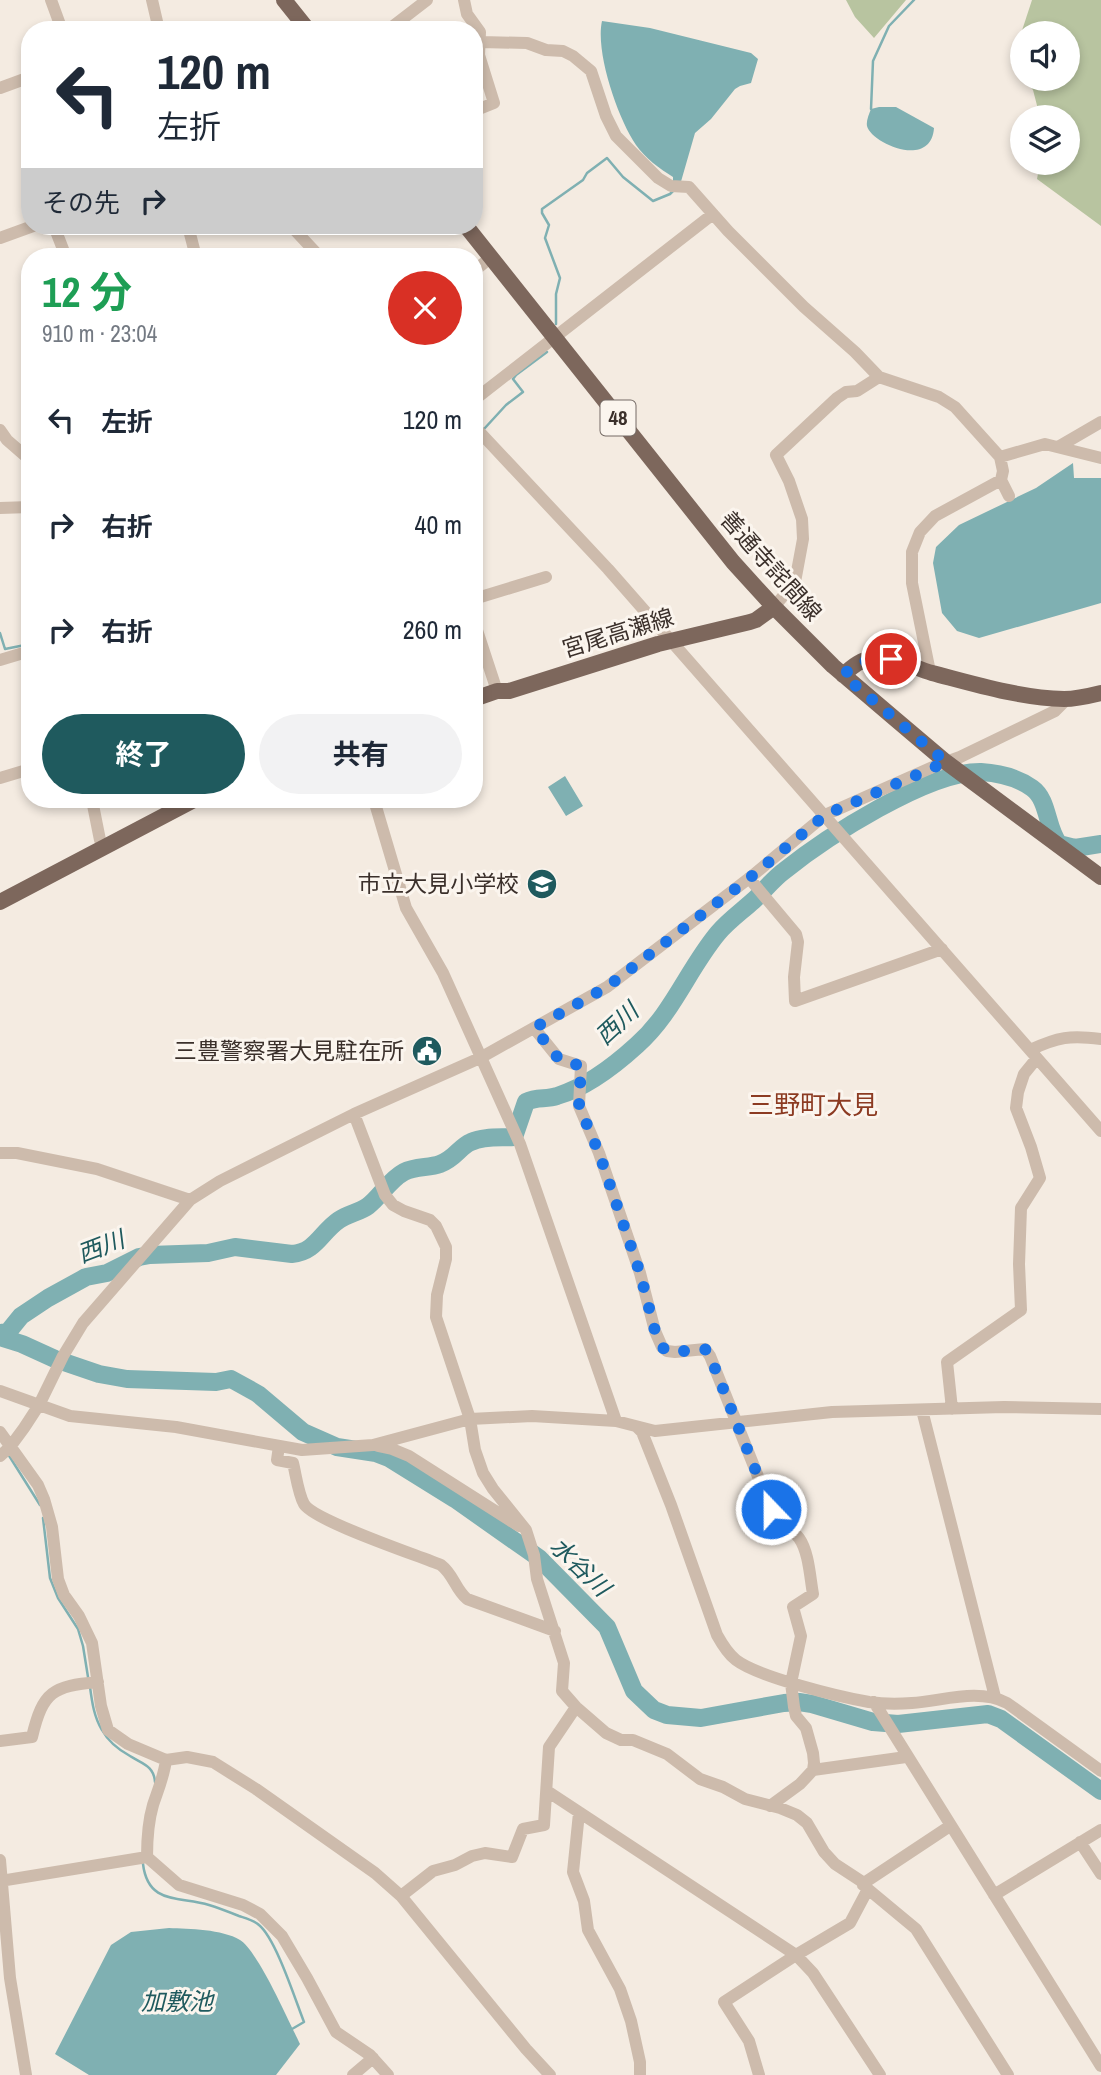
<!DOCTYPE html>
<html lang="ja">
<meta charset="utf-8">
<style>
body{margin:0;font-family:"Archivo Narrow","Noto Sans JP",sans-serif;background:#f2f2f3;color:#1f2937;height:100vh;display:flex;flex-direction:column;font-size:26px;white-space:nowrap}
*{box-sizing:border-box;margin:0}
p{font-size:23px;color:#747a83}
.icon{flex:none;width:38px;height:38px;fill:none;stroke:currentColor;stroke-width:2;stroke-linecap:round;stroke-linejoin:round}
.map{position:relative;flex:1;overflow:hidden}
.side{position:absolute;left:21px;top:248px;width:462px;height:560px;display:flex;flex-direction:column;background:#fff;border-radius:28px;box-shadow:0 4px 10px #0003}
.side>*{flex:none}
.hud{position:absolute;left:21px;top:21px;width:462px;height:214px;border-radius:28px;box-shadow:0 4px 10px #0003;background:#fff;color:#1f2937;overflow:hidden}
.buttons{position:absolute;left:1010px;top:21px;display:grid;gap:14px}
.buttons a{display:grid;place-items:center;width:70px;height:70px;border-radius:50%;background:#fff;box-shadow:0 4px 10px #0003;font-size:35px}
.pin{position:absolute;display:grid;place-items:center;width:60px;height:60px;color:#fff;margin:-30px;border:4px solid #fff;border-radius:50%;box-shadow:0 2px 7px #0007}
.me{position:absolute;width:77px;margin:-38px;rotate:338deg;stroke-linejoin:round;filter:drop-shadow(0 0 5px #0008)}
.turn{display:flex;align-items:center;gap:24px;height:147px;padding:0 21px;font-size:32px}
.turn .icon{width:91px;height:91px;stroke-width:2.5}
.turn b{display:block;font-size:49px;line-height:60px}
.then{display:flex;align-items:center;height:66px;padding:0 21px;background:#0003;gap:14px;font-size:26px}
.round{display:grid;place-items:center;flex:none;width:74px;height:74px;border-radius:37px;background:#f2f2f3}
.summary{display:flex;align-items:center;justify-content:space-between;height:119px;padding:0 21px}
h1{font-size:42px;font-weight:700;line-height:52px;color:#1e9e55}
.cta{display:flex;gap:14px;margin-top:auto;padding:14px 21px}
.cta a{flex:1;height:80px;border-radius:42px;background:#1f5a5e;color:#fff;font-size:28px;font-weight:700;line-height:80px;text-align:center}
.cta a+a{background:#f2f2f3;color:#1f2937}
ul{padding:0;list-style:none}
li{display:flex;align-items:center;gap:21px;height:105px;padding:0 21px}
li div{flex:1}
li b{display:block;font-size:26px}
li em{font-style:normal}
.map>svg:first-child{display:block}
.green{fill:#b8c4a0}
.water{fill:#7fb0b2}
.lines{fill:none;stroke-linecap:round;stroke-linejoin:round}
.stream{stroke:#7fb0b2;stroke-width:2.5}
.river{stroke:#7fb0b2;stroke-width:18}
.minor{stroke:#cdbbac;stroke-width:12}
.major{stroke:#7d675c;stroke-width:16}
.route{stroke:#1a73e8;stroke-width:12;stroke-dasharray:0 21.6}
.labels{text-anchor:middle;stroke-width:6;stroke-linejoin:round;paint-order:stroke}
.shield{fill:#fbf5ee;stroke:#756b66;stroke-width:2}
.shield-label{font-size:21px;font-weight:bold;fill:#3b302b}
.street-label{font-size:23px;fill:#3b302b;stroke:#fbf5ee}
.poi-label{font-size:23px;fill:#3b302b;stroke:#fbf5ee;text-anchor:end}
.water-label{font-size:24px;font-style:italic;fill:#1f5a5e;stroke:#fbf5ee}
.quarter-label{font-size:26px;fill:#8c3b22;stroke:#fbf5ee}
</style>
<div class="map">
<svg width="1101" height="2075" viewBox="0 0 1101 2075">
<rect width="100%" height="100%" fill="#f4ebe1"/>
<path class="green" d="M 846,0 L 906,0 L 874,38 L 855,17 Z
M 1032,0 L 1101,0 L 1101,226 L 1037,179 L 1040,163 L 1068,163 L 1068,117 L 1040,117 L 1033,90 L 1023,79 L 1068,79 L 1068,33 L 1022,33 L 1022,77 L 1011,64 Z"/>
<path class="water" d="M 602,21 L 650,28 L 751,53 L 758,59 L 751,83 L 740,86 L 735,89 L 711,119 L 695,133 L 680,185 L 673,183 L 673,177 C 660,169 645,158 636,145 C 618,119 595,52 602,21 Z
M 879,107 L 896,107 L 934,128 C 931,170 871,143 867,126 C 866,121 869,114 871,109 Z
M 1073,463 L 1074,478 L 1101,478 L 1101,603 L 979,638 L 957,631 L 942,613 L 933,563 L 936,547 L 959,525 L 1036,488 Z
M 565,776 L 583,806 L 566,816 L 548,787 Z
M 169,1928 C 189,1929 222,1929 240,1940 C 258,1951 289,2022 300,2044 L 276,2075 L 89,2075 L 55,2054 L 111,1945 L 131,1932 Z"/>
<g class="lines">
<path class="stream" d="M 871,109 L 873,61 L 889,26 L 914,0
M 556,324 L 556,294 L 560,278 L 545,238 L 549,225 L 542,213 L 542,209 L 583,180 L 587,173 L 607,158 L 623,177 L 653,201 L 670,194 L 674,190
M 484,429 L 506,405 L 523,392 L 513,379 L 516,375 L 547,352
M 0,633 L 5,649 L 30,644
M 8,1454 L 40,1505
M 43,1518 L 50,1578 L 58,1598 L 78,1629 L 83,1646 L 88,1677
M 90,1687 C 92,1702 94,1717 102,1730 C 108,1741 119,1750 130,1756 C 143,1764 154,1766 155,1782
M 143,1864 C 148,1905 179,1896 209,1905 C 219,1908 229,1912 239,1916 C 245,1918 254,1920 259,1925 C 276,1939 295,1999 304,2022 L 292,2029"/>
<path class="river" d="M 0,1333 L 8,1332 L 21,1316 L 48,1298 L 86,1277 L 107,1273 L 139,1257 L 150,1255 L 208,1253 L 235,1247 L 292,1254 C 316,1252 321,1232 339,1220 C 348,1214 360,1212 368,1206 C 381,1196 389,1180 404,1172 C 415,1166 429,1168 440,1164 C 456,1158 459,1147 471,1142 C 484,1136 500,1138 514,1137 L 526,1102 C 537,1096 546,1100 557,1096 C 587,1087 614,1066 637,1045 C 673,1013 688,969 718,933 C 728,921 742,911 753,901 C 764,891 773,879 784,871 C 825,838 928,771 981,772 C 998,773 1018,778 1032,788 C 1049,800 1046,828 1059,844 L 1075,848 L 1101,844
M 0,1337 L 22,1344 L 55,1359 L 99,1374 L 127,1379 L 216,1382 L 231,1379 L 258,1394 L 303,1432 L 337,1447 L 376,1453 L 389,1458 L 455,1499 L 539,1558 L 607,1627 L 634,1691 L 654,1710 L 667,1715 L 701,1718 L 784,1703 L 799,1702 L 812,1704 L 873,1722 L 898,1724 L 988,1714 L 1001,1719 L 1101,1791"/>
<path class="minor" d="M 51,0 L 62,30
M 152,0 L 159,30
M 464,0 L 467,14 L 480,32 L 479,55 L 494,103 L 474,111
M 388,30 L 427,0
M 481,42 L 527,43 L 546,50 L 563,51 L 573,56 L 591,71 L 606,116 L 616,136 L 658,178 L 671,186 L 689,187 L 728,231 L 804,307 L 855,352 L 879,377 L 939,397 L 955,407 L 1000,457 L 1003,471 L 1001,480 L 1009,496
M 0,88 L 30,77
M 54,226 L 66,257
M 188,226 L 196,257
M 291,226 L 320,257
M 0,238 L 33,226
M 474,271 L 490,258
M 474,400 L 713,214
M 474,426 L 608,569 L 1101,1131
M 0,430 L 7,440 L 30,460
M 1058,447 L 1101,422
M 1000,457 L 1045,444 L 1101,458
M 0,508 L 30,507
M 474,599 L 546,577
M 774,607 L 795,582 L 803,539 L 802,519 L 789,481 L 776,455 L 837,398 L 846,392 L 857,391 L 879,377
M 474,621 L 497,691
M 0,660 L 30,651
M 930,672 L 912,583 L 912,552 L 920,532 L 935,516 L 1001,480
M 0,778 L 30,769
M 92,800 L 100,840
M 374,800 L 406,908 L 443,973 L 520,1144 L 616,1421
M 749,878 L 796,934 L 798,942 L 794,977 L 795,1001 L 942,949
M 534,1028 L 559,1059 L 581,1066 L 579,1106 L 599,1153 L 640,1273 L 655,1331 L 662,1347 L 667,1351 L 675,1352 L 705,1349 L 710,1356 L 771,1509 C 779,1520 791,1528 799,1538 C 809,1552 810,1578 813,1594 L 793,1607 L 801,1636 L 791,1683 L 794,1707 L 796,1716 L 806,1728 L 813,1753 L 814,1763 L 813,1770 L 800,1784 L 770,1806
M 1030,1050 C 1058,1037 1070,1035 1101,1039
M 354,1114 L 385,1195 L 393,1205 L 404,1211 L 430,1220 L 436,1226 L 446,1247 L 446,1259 L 437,1295 L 436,1317 L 470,1419 L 475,1450 L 483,1473 L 493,1489 L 526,1530 L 534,1555 L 537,1579 L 564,1663 L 562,1691 L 576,1707 L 606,1733 L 621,1740 L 633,1740 L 667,1754 L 700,1779 L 723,1787 L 745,1799 L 780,1808 L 797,1815 L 807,1823 L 824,1852 L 835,1864 L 864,1883 L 863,1885 L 916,1929 L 1008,2075
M 0,1153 L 17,1153 L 97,1169 L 190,1200
M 0,1391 L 70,1416 L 176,1427 L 302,1450 L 373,1445 L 470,1419 L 532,1416 L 616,1421 L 655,1431 L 832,1412 L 1004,1407 L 1101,1409
M 952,1409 L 947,1362 L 1021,1310 L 1019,1264 L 1021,1208 L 1040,1178 L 1031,1147 L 1016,1108 L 1018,1092 L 1024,1074 L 1037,1058
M 922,1410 L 995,1697
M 637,1427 L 642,1432 L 671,1505 L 717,1635 C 722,1644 728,1654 736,1660 C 758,1677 840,1697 869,1702 C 883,1704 898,1704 912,1703 C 943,1701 978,1688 1007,1703 L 1101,1771
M 0,1432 L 38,1485 L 44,1499 L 52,1527 L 58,1579 L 64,1595 L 79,1616 L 92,1643 L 101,1706 L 108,1730 L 128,1744 L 166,1760 L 187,1757 L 213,1762 L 256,1789 L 375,1873 L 401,1896 L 526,2049 L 550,2075
M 279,1446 L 277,1460 L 293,1463 C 296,1475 298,1493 304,1504 C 314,1521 417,1555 441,1565 C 454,1575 455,1589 467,1599 L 555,1631
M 378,1446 L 392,1449 L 409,1456 L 519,1526
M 0,1456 L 10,1447 L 24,1428 L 39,1405 L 63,1356 L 83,1323 L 190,1200 L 220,1181 L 354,1114 L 480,1058 L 607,987 L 752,876 L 825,815 L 935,766 L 960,757 L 1055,711 L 1067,699
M 874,1702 L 1101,2066
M 0,1741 L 32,1737 C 43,1691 53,1686 98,1682
M 813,1770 L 906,1757
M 547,1791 L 796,1955 L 813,1973 L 880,2075
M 579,1813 L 573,1872 L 584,1901 L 588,1930 L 620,1989 L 631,2021 L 640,2062 L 640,2075
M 1080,1842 L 1101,1874
M 147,1857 C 147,1839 148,1822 153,1805 C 158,1790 164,1776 166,1760
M 0,1860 L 10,1978 L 26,2075
M 0,1881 L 147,1857 L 179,1885 L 243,1905 L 260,1914 L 282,1936 L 307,1978 L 336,2032 L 370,2055 L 388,2075
M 864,1883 L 950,1826
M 994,1895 L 1101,1830
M 401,1896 L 433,1871 L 455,1865 L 472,1856 L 485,1853 L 512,1857 L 523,1829 L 544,1825 L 549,1747 L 576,1707
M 353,2075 L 373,2058
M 759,2075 L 749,2041 L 724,2002 L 796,1955 L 850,1923 L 868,1889"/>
<path class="major" d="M 284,0 L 308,30
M 466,226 L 733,562 L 774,607 L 833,666 L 894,718 L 946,762 L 1101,877
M 843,675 C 853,666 861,659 875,658 C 895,656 914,668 932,673 C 974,684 1020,698 1064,699 C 1076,699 1089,696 1101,693
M 474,699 L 497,691 L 509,691 L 658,644 L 750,622 L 756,620 L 774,607
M 0,902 L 194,800"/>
</g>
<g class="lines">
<path class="route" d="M 771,1509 L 710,1356 L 705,1349 L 675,1352 L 667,1351 L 662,1347 L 655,1331 L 640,1273 L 599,1153 L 579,1106 L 581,1066 L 559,1059 L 534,1028 L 607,987 L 752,876 L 825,815 L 946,762 L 843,675 C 859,661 870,657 891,659"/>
</g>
<defs>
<g id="school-disc" transform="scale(1.575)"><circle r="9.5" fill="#1f5a5e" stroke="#fbf5ee"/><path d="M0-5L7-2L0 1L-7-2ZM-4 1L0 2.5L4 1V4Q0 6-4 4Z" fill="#fff"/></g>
<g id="civic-disc" transform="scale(1.575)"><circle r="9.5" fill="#1f5a5e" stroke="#fbf5ee"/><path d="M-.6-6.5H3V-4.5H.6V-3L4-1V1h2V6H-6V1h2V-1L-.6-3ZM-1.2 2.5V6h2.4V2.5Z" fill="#fff"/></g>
</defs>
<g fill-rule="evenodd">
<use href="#school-disc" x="542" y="884"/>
<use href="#civic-disc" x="427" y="1051"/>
</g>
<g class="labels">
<rect class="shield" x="600.5" y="400.5" width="35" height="35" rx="5"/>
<g class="shield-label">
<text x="618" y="425">48</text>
</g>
<g class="street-label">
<text transform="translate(771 566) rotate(48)" y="8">善通寺詫間線</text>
<text transform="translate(618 633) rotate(-17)" y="8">宮尾高瀬線</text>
</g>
<g class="poi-label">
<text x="519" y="892">市立大見小学校</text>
<text x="404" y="1059">三豊警察署大見駐在所</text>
</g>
<g class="water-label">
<text transform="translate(617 1024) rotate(-43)" y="8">西川</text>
<text transform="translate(101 1247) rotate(-21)" y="8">西川</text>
<text transform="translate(580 1567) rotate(44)" y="8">水谷川</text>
<text x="177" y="2010">加敷池</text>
</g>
<g class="quarter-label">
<text x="813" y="1114">三野町大見</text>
</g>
</g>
</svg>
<div class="buttons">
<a><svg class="icon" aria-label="sound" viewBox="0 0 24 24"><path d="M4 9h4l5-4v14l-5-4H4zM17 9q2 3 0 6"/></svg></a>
<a><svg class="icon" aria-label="layers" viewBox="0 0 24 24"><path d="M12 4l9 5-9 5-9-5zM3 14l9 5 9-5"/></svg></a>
</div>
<div class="pin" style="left:891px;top:659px;background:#d93025"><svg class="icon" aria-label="arrive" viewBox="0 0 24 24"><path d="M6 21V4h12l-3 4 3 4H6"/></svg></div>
<svg class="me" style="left:771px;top:1509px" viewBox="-20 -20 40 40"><circle r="17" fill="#1a73e8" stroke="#fff" stroke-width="3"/><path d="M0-11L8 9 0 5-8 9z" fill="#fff"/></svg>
<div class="hud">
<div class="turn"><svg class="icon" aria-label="left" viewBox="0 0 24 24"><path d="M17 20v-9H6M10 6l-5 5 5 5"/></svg><div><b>120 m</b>左折</div></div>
<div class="then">その先<svg class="icon" aria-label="right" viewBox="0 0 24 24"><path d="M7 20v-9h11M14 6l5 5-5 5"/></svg></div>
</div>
<section class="side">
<div class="summary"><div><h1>12 分</h1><p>910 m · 23:04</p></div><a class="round" style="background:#d93025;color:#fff"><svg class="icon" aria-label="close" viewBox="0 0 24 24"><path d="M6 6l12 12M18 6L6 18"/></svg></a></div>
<ul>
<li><svg class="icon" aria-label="left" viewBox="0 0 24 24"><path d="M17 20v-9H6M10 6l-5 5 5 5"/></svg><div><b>左折</b></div><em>120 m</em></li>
<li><svg class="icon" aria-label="right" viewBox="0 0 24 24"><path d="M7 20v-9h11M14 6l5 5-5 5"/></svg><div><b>右折</b></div><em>40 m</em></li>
<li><svg class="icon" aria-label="right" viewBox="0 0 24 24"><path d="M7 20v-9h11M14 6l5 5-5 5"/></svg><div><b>右折</b></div><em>260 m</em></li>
</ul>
<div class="cta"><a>終了</a><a>共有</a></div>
</section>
</div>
